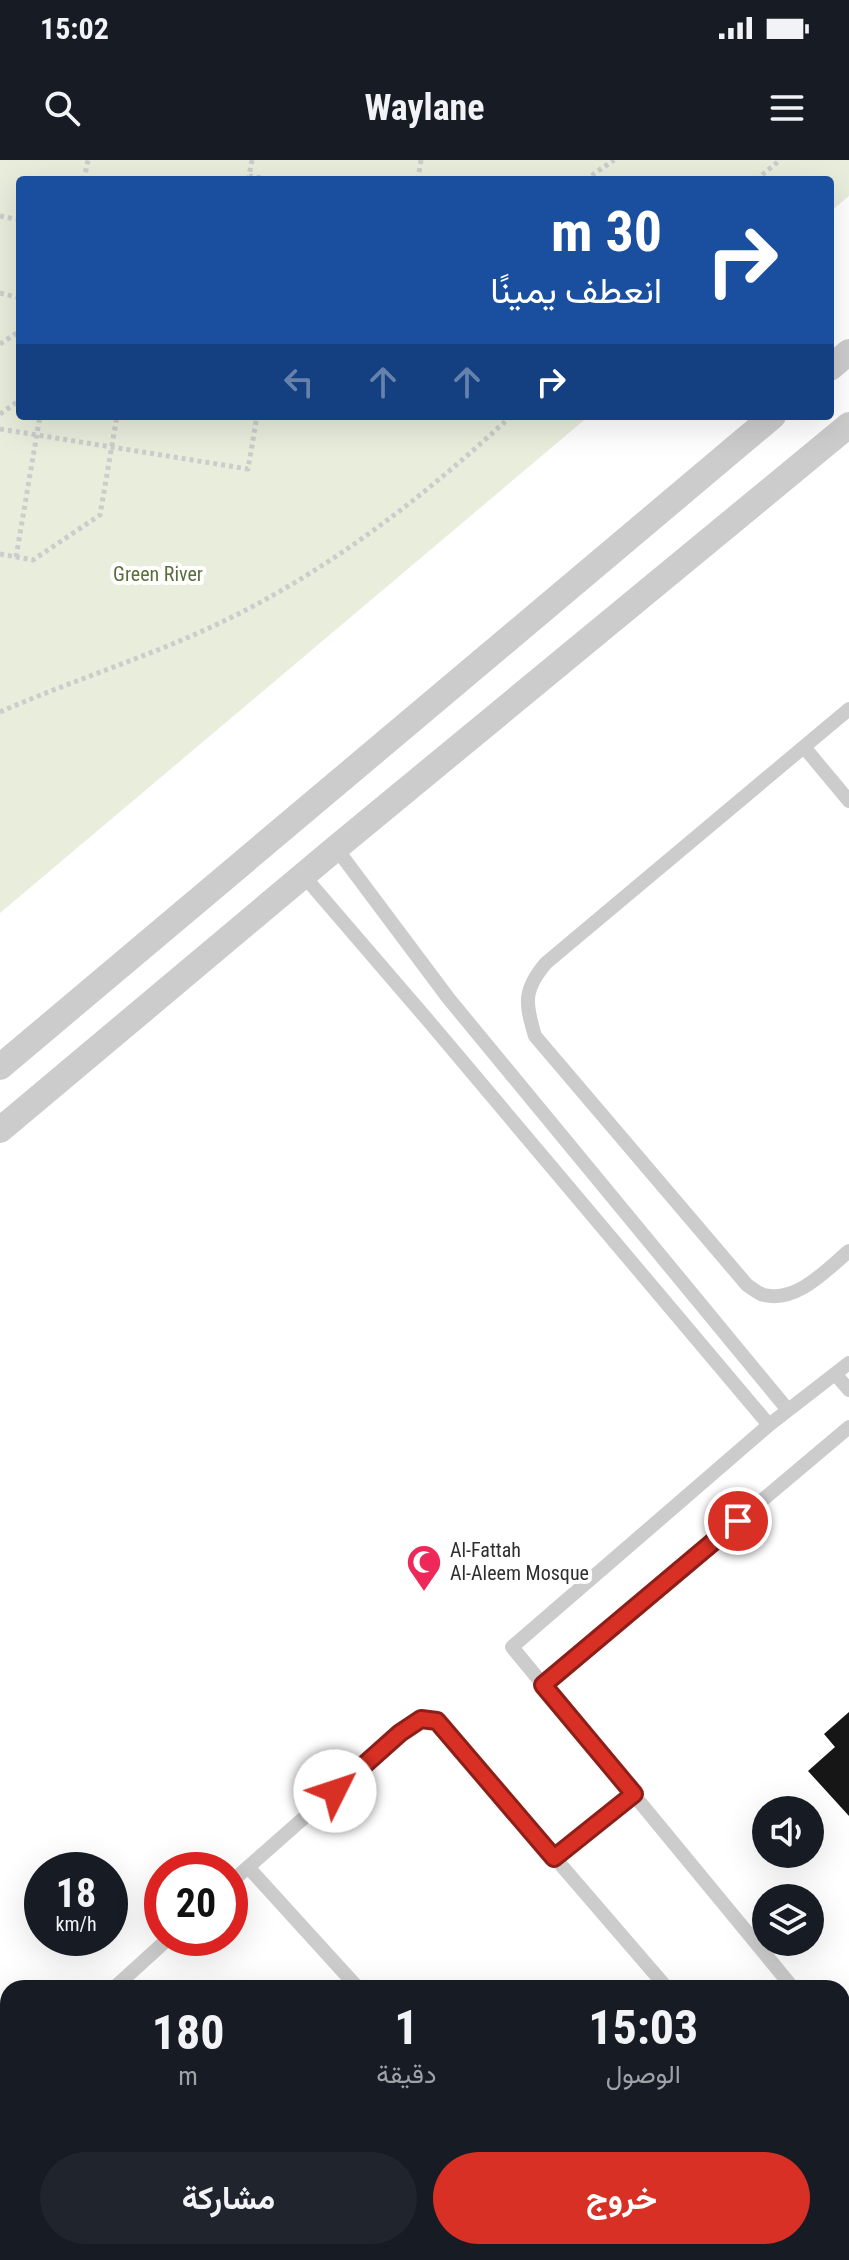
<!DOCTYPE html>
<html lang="ar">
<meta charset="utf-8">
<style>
body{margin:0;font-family:"Roboto Condensed",Vazirmatn,sans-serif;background:#20242c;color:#f1f3f6;direction:rtl;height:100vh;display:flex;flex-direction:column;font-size:30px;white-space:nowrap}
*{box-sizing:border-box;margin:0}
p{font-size:26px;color:#9ea1a6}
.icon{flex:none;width:44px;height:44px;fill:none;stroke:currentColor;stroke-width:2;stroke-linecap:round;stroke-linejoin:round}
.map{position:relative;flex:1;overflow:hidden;direction:ltr}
.drawer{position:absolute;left:0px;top:1820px;width:850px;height:280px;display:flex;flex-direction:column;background:#171b24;border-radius:24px 24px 0 0;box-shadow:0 8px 32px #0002;direction:rtl}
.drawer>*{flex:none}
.hud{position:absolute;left:16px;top:16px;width:818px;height:244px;border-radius:8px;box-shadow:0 8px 32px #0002;direction:rtl;background:#1a4fa0;color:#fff;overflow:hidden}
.tools{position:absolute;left:752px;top:1636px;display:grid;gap:16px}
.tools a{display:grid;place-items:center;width:72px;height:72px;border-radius:50%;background:#171b24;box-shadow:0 8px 32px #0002;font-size:40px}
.speed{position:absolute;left:24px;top:1692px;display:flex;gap:16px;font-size:40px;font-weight:700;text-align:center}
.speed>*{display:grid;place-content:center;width:104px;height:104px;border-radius:50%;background:#171b24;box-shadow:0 8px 32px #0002;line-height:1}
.speed small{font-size:20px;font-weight:400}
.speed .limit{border:12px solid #d22;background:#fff;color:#111}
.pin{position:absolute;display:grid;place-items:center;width:68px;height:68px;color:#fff;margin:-34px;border:4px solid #fff;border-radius:50%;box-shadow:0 2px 8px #0007}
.me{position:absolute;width:88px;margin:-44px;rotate:49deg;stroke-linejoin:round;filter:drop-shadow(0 0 6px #0008)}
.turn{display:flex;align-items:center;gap:28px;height:168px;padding:0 40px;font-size:36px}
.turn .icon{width:104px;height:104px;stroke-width:2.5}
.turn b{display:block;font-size:56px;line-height:68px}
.lanes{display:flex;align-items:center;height:76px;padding:0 40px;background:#0003;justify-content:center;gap:40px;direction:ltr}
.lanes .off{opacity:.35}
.eta{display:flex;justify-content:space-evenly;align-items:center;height:136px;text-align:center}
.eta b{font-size:48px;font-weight:700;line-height:56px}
.cta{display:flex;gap:16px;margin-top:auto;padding:16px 40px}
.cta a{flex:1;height:92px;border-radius:48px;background:#d93025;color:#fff;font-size:32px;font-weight:700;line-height:92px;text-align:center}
.cta a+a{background:#20242c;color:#f1f3f6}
.status{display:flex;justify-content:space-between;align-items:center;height:56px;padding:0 40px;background:#171b24;direction:ltr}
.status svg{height:22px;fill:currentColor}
header{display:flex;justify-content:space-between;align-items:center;height:104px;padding:0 40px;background:#171b24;font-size:36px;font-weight:700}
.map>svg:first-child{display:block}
.green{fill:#e8eddc}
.building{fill:#161616}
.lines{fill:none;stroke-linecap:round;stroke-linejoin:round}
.path{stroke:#ccc;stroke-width:5;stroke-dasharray:4 4;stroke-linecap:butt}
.lane{stroke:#ccc;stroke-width:14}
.street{stroke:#ccc;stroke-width:26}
.route-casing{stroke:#8d1f18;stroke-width:20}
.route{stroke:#d93025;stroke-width:14}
.labels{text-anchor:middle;stroke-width:8;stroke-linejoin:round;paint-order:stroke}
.park-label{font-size:20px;fill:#5b6e3a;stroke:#fff}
.poi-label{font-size:20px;fill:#2f2f2f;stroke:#fff;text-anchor:start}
</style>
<div class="status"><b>15:02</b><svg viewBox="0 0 49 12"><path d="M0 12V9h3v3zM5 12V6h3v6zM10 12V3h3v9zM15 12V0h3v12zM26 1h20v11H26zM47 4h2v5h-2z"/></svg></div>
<header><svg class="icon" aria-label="menu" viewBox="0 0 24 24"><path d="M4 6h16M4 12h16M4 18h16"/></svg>Waylane<svg class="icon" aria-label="search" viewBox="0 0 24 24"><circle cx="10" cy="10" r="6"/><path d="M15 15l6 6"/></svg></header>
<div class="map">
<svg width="849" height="2100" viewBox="0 0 849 2100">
<rect width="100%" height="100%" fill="#fff"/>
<path class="green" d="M 0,0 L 849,0 L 849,36 L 830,52 L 830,20 L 20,20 L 20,256 L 589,256 L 0,753 Z"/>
<path class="building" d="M 849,1552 L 849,1656 L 808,1611 L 835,1587 L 824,1574 Z"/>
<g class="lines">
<path class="path" d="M 252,0 L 249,16 L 274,20
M 84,20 L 88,0
M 418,20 L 421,0
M 585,20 L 614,0
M 756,20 L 780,0
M 0,56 L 20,60
M 0,133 L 20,138
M 0,184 L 20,171
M 0,254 L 20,240
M 0,269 L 248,309 L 257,256
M 0,394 L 33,400 L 100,355 L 117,256
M 16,397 L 40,256
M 0,552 C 73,520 148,497 220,463 C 328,411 424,337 511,256"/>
<path class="lane" d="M 849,549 L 546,803 C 523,830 525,843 535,876 L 747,1125 C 752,1128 759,1134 764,1135 C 797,1143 826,1110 849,1091
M 804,587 L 849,641
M 336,688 L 449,839 L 788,1250
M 303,715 L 426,858 L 769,1265
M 836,1215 L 849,1230
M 543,1525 L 849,1267
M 554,1698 L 634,1634
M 248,1707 L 358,1828
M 230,1723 L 400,1573 L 421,1559 L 437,1561 L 667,1828
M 114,1828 L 169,1778
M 793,1828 L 512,1487 L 769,1265 L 849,1203
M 0,1847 L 8,1846
M 842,1887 L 849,1895
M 842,2012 L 849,2006
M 309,2092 L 316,2100
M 601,2100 L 610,2092
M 740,2100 L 749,2092"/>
<path class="street" d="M 830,208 L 849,192
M 0,907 L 773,256
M 0,970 L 336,688 L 849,265"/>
</g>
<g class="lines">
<g class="route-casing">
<path id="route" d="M 335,1631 L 400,1573 L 421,1559 L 437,1561 L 554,1698 L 634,1634 L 543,1525 L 738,1361"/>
</g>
<use href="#route" class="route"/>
</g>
<defs>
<g id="mosque-pin" transform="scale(1.8)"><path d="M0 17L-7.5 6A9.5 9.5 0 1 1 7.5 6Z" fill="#ef285a" stroke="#fff"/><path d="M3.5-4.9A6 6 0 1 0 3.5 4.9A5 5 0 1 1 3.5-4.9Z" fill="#fff"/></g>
</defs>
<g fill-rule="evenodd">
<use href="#mosque-pin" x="424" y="1402"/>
</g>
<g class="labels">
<g class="park-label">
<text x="158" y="421">Green River</text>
</g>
<g class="poi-label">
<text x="450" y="1397">Al-Fattah<tspan x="450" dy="23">Al-Aleem Mosque</tspan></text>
</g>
</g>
</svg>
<div class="tools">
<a><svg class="icon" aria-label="sound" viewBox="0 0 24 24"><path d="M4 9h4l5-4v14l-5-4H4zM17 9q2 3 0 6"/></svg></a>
<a><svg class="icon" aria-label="layers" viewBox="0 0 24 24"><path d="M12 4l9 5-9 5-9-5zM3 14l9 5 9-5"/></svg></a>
</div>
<div class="speed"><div>18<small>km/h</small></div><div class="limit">20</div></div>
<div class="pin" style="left:738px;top:1361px;background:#d93025"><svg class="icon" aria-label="arrive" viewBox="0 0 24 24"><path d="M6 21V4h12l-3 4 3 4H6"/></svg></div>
<svg class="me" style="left:335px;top:1631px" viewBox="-20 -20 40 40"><circle r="19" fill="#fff"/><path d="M0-13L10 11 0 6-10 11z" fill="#d93025"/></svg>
<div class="hud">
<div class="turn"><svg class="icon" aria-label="right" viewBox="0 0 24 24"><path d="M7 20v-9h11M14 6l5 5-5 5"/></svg><div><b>30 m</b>انعطف يمينًا</div></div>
<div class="lanes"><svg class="icon off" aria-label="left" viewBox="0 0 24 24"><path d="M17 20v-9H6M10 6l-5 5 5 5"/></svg><svg class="icon off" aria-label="ahead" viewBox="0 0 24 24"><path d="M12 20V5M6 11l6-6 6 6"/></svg><svg class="icon off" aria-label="ahead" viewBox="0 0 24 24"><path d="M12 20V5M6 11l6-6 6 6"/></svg><svg class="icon" aria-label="right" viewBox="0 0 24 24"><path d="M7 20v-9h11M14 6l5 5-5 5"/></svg></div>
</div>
<section class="drawer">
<div class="eta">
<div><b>15:03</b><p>الوصول</p></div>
<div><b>1</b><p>دقيقة</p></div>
<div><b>180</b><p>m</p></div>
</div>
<div class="cta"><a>خروج</a><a>مشاركة</a></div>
</section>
</div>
